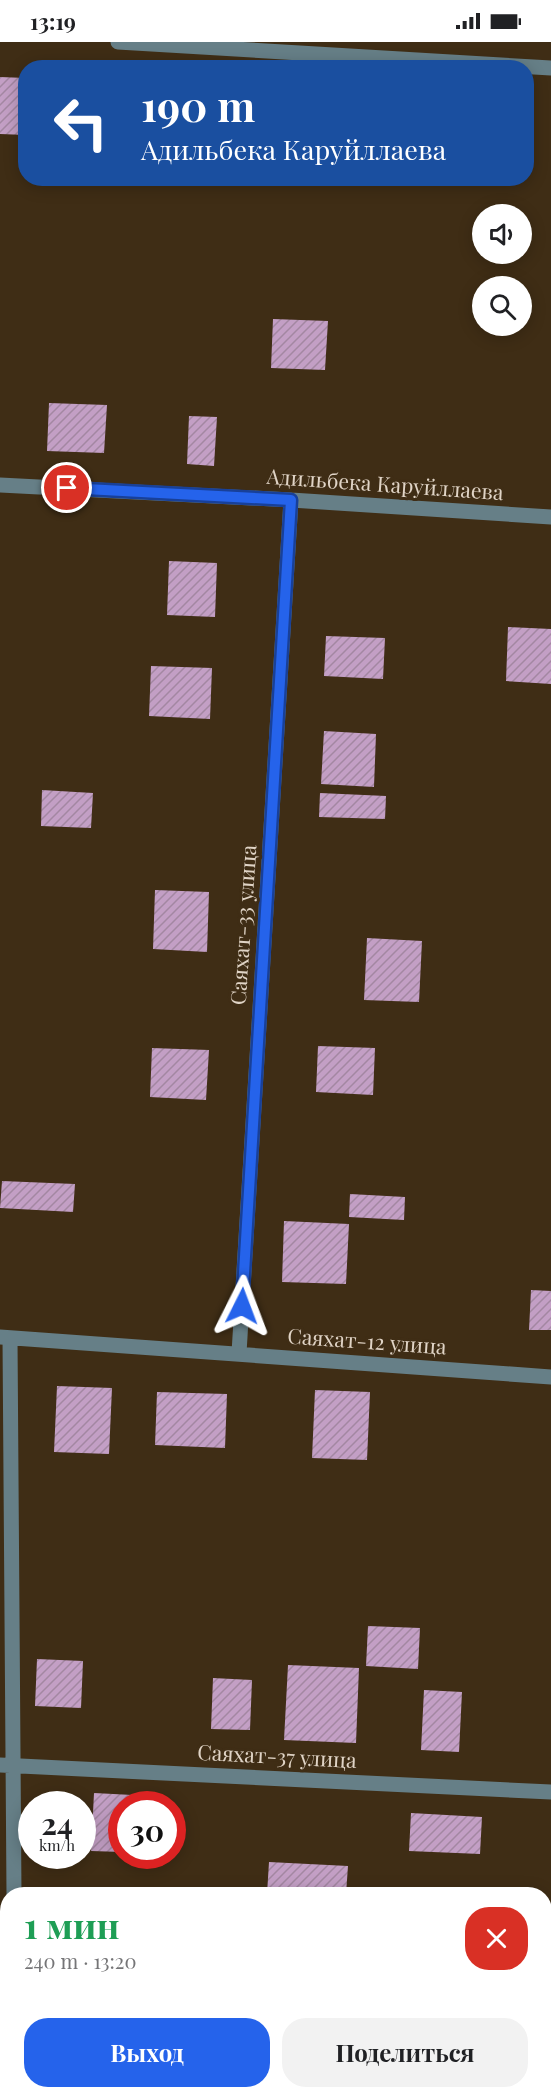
<!DOCTYPE html>
<html lang="ru">
<meta charset="utf-8">
<style>
body{margin:0;font-family:"Playfair Display",serif;background:#f2f2f2;color:#202124;height:100vh;display:flex;flex-direction:column;font-size:22px;white-space:nowrap}
*{box-sizing:border-box;margin:0}
p{font-size:20px;color:#757577}
.icon{flex:none;width:33px;height:33px;fill:none;stroke:currentColor;stroke-width:2;stroke-linecap:round;stroke-linejoin:round}
.map{position:relative;flex:1;overflow:hidden}
.drawer{position:absolute;left:0px;top:1845px;width:552px;height:212px;display:flex;flex-direction:column;background:#fff;border-radius:24px 24px 0 0;box-shadow:0 3px 15px #0003}
.drawer>*{flex:none}
.banner{position:absolute;left:18px;top:18px;width:516px;height:126px;border-radius:24px;box-shadow:0 3px 15px #0003;background:#1a4fa0;color:#fff;overflow:hidden}
.controls{position:absolute;left:472px;top:162px;display:grid;gap:12px}
.controls a{display:grid;place-items:center;width:60px;height:60px;border-radius:50%;background:#fff;box-shadow:0 3px 15px #0003;font-size:30px}
.speed{position:absolute;left:18px;top:1749px;display:flex;gap:12px;font-size:30px;font-weight:700;text-align:center}
.speed>*{display:grid;place-content:center;width:78px;height:78px;border-radius:50%;background:#fff;box-shadow:0 3px 15px #0003;line-height:1}
.speed small{font-size:15px;font-weight:400}
.speed .limit{border:9px solid #d22;background:#fff;color:#111}
.pin{position:absolute;display:grid;place-items:center;width:51px;height:51px;color:#fff;margin:-26px;border:3px solid #fff;border-radius:50%;box-shadow:0 2px 6px #0007}
.me{position:absolute;width:66px;margin:-33px;rotate:3deg;stroke-linejoin:round;filter:drop-shadow(0 0 4px #0008)}
.turn{display:flex;align-items:center;gap:21px;height:126px;padding:0 24px;font-size:27px}
.turn .icon{width:78px;height:78px;stroke-width:2.5}
.turn b{display:block;font-size:42px;line-height:51px}
.round{display:grid;place-items:center;flex:none;width:63px;height:63px;border-radius:24px;background:#f2f2f2}
.headline{display:flex;align-items:center;justify-content:space-between;height:102px;padding:0 24px}
h1{font-size:36px;font-weight:700;line-height:45px;color:#1e9e55}
.primary-button{display:flex;gap:12px;margin-top:auto;padding:12px 24px}
.primary-button a{flex:1;height:69px;border-radius:24px;background:#2563eb;color:#fff;font-size:24px;font-weight:700;line-height:69px;text-align:center}
.primary-button a+a{background:#f2f2f2;color:#202124}
.status{display:flex;justify-content:space-between;align-items:center;height:42px;padding:0 30px;background:#fff;direction:ltr}
.status svg{height:16px;fill:currentColor}
.map>svg:first-child{display:block}
.building{fill:url(#building-hatch)}
.lines{fill:none;stroke-linecap:round;stroke-linejoin:round}
.minor{stroke:#667f87;stroke-width:15}
.route-casing{stroke:#184099;stroke-width:15}
.route{stroke:#2563eb;stroke-width:10}
.labels{text-anchor:middle;stroke-width:6;stroke-linejoin:round;paint-order:stroke}
.street-label{font-size:21px;fill:#e0d4c6;stroke:#3f2d15}
</style>
<div class="status"><b>13:19</b><svg viewBox="0 0 49 12"><path d="M0 12V9h3v3zM5 12V6h3v6zM10 12V3h3v9zM15 12V0h3v12zM26 1h20v11H26zM47 4h2v5h-2z"/></svg></div>
<div class="map">
<svg width="551" height="2056" viewBox="0 0 551 2056">
<defs>
<pattern id="building-hatch" width="6" height="6" patternUnits="userSpaceOnUse" patternTransform="scale(1.5)"><rect width="6" height="6" fill="#c39fc5"/><path d="M-1 1l2-2M0 6l6-6M5 7l2-2" fill="none" stroke="#a387a2"/></pattern>
</defs>
<rect width="100%" height="100%" fill="#3f2d15"/>
<path class="building" d="M 0,35 L 26,36 L 26,93 L 0,92 Z
M 273,277 L 328,279 L 325,328 L 271,326 Z
M 49,361 L 107,363 L 104,411 L 47,409 Z
M 189,374 L 217,375 L 214,424 L 187,422 Z
M 169,519 L 217,521 L 215,575 L 167,573 Z
M 508,585 L 551,587 L 551,642 L 506,639 Z
M 326,594 L 385,596 L 383,637 L 324,634 Z
M 151,624 L 212,626 L 210,677 L 149,674 Z
M 324,689 L 376,692 L 374,745 L 321,742 Z
M 42,748 L 93,751 L 91,786 L 41,784 Z
M 320,751 L 386,754 L 385,777 L 319,775 Z
M 155,848 L 209,850 L 207,910 L 153,907 Z
M 367,896 L 422,899 L 419,960 L 364,958 Z
M 318,1004 L 375,1006 L 373,1053 L 316,1050 Z
M 152,1006 L 209,1008 L 206,1058 L 150,1055 Z
M 2,1139 L 75,1142 L 73,1170 L 0,1166 Z
M 350,1152 L 405,1155 L 404,1178 L 349,1175 Z
M 284,1179 L 349,1182 L 346,1242 L 282,1240 Z
M 531,1248 L 551,1249 L 551,1288 L 529,1288 Z
M 57,1344 L 112,1346 L 109,1412 L 54,1410 Z
M 315,1348 L 370,1350 L 367,1418 L 312,1416 Z
M 157,1350 L 227,1352 L 225,1406 L 155,1403 Z
M 368,1584 L 420,1586 L 418,1627 L 366,1624 Z
M 37,1617 L 83,1619 L 81,1666 L 35,1664 Z
M 288,1623 L 359,1626 L 356,1701 L 284,1698 Z
M 213,1636 L 252,1638 L 250,1688 L 211,1687 Z
M 424,1648 L 462,1650 L 459,1710 L 421,1708 Z
M 94,1751 L 152,1754 L 152,1762 L 122,1762 L 122,1810 L 91,1809 Z
M 411,1771 L 482,1775 L 480,1812 L 409,1809 Z
M 269,1820 L 348,1824 L 346,1852 L 267,1852 Z"/>
<g class="lines">
<path class="minor" d="M 118,0 L 551,26
M 0,443 L 291,458 L 551,475
M 0,1295 L 551,1335
M 10,1296 L 14,1852
M 239,1311 L 291,458
M 0,1723 L 551,1750
M 15,2049 L 15,2056"/>
</g>
<g class="lines">
<g class="route-casing">
<path id="route" d="M 67,446 L 291,458 L 242,1264"/>
</g>
<use href="#route" class="route"/>
</g>
<g class="labels">
<g class="street-label">
<text transform="translate(385 443) rotate(4)" y="7">Адильбека Каруйллаева</text>
<text transform="translate(244 883) rotate(-86)" y="7">Саяхат-33 улица</text>
<text transform="translate(367 1300) rotate(4)" y="7">Саяхат-12 улица</text>
<text transform="translate(277 1715) rotate(3)" y="7">Саяхат-37 улица</text>
</g>
</g>
</svg>
<div class="controls">
<a><svg class="icon" aria-label="sound" viewBox="0 0 24 24"><path d="M4 9h4l5-4v14l-5-4H4zM17 9q2 3 0 6"/></svg></a>
<a><svg class="icon" aria-label="search" viewBox="0 0 24 24"><circle cx="10" cy="10" r="6"/><path d="M15 15l6 6"/></svg></a>
</div>
<div class="speed"><div>24<small>km/h</small></div><div class="limit">30</div></div>
<div class="pin" style="left:67px;top:446px;background:#d93025"><svg class="icon" aria-label="arrive" viewBox="0 0 24 24"><path d="M6 21V4h12l-3 4 3 4H6"/></svg></div>
<svg class="me" style="left:242px;top:1264px" viewBox="-20 -20 40 40"><path d="M0-17L14 15 0 8-14 15z" fill="#2563eb" stroke="#fff" stroke-width="4"/></svg>
<div class="banner">
<div class="turn"><svg class="icon" aria-label="left" viewBox="0 0 24 24"><path d="M17 20v-9H6M10 6l-5 5 5 5"/></svg><div><b>190 m</b>Адильбека Каруйллаева</div></div>
</div>
<section class="drawer">
<div class="headline"><div><h1>1 мин</h1><p>240 m · 13:20</p></div><a class="round" style="background:#d93025;color:#fff"><svg class="icon" aria-label="close" viewBox="0 0 24 24"><path d="M6 6l12 12M18 6L6 18"/></svg></a></div>
<div class="primary-button"><a>Выход</a><a>Поделиться</a></div>
</section>
</div>
